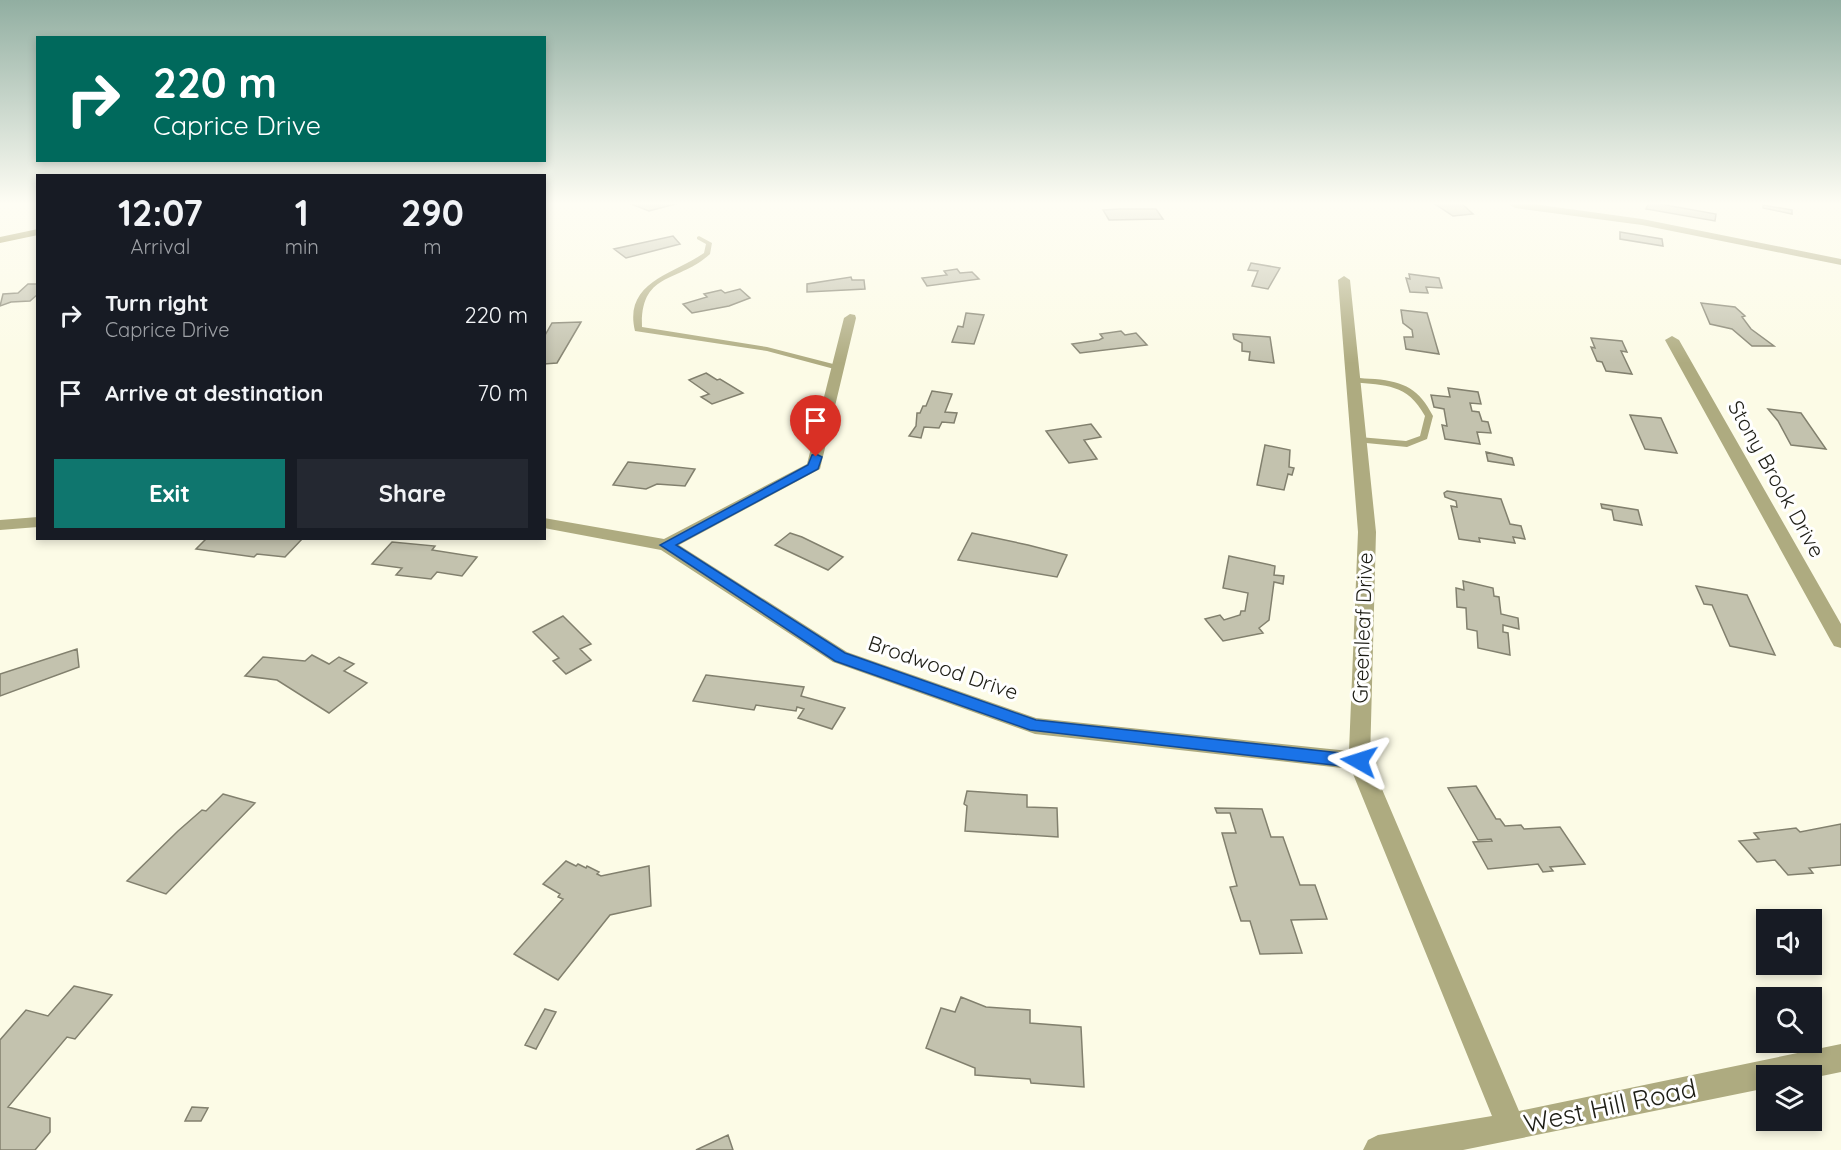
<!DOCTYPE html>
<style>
body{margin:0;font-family:Quicksand,sans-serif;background:#242831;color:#f1f3f6;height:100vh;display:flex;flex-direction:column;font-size:22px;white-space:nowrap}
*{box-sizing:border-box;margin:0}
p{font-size:20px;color:#9ea1a6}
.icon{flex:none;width:33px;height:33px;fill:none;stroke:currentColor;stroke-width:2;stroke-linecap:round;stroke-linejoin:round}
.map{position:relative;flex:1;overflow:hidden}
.panel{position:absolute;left:36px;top:174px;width:510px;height:366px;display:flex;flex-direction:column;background:#171b24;border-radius:0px;box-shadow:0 3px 9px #0003}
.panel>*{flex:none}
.top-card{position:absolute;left:36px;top:36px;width:510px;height:126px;border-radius:0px;box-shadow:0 3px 9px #0003;background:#00695c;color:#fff;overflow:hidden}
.tools{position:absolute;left:1756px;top:909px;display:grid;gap:12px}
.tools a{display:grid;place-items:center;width:66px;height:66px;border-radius:0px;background:#171b24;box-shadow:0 3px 9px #0003;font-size:30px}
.pin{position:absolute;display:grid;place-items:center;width:51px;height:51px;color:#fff;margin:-62px -26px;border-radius:50% 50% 50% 0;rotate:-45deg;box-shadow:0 0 6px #0007}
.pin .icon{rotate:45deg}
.me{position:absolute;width:66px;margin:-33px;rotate:276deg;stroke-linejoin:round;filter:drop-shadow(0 0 4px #0008)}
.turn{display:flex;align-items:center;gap:21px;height:126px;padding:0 18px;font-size:27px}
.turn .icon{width:78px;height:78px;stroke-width:2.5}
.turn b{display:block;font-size:42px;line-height:51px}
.eta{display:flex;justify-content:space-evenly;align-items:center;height:102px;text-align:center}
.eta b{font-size:36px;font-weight:700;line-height:42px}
.action{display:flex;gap:12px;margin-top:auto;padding:12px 18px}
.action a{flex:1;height:69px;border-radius:0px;background:#0f766e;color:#fff;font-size:24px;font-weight:700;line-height:69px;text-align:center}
.action a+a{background:#242831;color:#f1f3f6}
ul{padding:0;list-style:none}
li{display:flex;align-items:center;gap:18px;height:78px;padding:0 18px}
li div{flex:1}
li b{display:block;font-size:22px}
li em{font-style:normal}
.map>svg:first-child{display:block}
.building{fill:#c3c2ae;stroke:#82806e;stroke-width:1.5}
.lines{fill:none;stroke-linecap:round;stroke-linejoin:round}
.lane{fill:#aeab80;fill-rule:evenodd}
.street{fill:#aeab80;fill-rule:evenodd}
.secondary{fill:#8b8442;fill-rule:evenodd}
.route{fill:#1a73e8;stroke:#114b97;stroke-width:1.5}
.labels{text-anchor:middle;stroke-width:6;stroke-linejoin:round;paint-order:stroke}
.street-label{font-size:21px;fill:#1d1d15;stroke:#fff}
.near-street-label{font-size:26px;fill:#1d1d15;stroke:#fff}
</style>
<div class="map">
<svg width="1841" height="1150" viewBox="0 0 1841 1150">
<rect width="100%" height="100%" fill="#fcfbe6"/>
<path class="building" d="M 635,202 L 673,202 L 675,204 L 649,211 L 631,204 Z
M 1460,202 L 1473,214 L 1453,216 L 1435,204 Z
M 1649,202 L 1716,214 L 1715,221 L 1646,209 Z
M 1763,205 L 1792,210 L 1792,214 L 1763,208 Z
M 1119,209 L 1156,209 L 1163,219 L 1109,220 L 1103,210 Z
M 1620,232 L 1662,239 L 1663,246 L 1620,239 Z
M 673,236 L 680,244 L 626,258 L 614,249 Z
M 1251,263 L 1280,268 L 1268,289 L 1252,286 L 1258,271 L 1248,270 Z
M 957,269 L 960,273 L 972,272 L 979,279 L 927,286 L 922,278 L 947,275 L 944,271 Z
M 1409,274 L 1439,278 L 1442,288 L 1426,287 L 1428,293 L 1410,292 L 1406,278 L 1410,279 Z
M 851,277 L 852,280 L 864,280 L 865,289 L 807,292 L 807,284 Z
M 28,284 L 38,284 L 38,294 L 30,301 L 11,302 L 0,306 L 3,294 L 18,293 Z
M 740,289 L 750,298 L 729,306 L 692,313 L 683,304 L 707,297 L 704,294 L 721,290 L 725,293 Z
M 1701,303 L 1735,307 L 1745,316 L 1742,317 L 1751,329 L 1774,346 L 1752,346 L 1732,329 L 1710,324 Z
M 1401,310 L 1427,313 L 1439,354 L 1406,349 L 1404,337 L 1413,337 L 1412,330 L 1403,323 Z
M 966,313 L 984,315 L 974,344 L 952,342 L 958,326 L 963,327 Z
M 581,322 L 557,363 L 544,364 L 544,337 L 552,323 Z
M 1121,331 L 1125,335 L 1136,333 L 1147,345 L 1080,353 L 1072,344 L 1099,340 L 1103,338 L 1100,334 Z
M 1233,334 L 1270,337 L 1274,363 L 1249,360 L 1250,352 L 1242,351 L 1242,343 L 1234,339 Z
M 1591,338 L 1622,341 L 1627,352 L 1621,351 L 1632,374 L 1606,371 L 1602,362 L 1597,361 L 1591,347 L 1595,348 Z
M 706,373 L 717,380 L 720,379 L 743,393 L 712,404 L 701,397 L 709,394 L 689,380 Z
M 1448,388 L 1478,392 L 1481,404 L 1470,403 L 1472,411 L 1479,412 L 1482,421 L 1488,422 L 1491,433 L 1477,432 L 1480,444 L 1445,439 L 1442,425 L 1447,426 L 1444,409 L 1434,407 L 1431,395 L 1450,397 Z
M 932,391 L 952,394 L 945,412 L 957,413 L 954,423 L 942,422 L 939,428 L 924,427 L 921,438 L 909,436 L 916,426 L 917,413 L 920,413 L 923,406 L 926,406 Z
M 1768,409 L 1801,413 L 1826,449 L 1791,445 L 1778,421 Z
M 1630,415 L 1661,418 L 1677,453 L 1645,449 Z
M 1091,424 L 1101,437 L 1084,440 L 1097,459 L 1069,463 L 1046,431 Z
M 1265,445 L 1290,450 L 1289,467 L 1294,468 L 1292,475 L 1288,474 L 1284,490 L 1257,485 Z
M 1486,452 L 1512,458 L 1514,465 L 1488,461 Z
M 628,462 L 658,465 L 695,469 L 685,486 L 657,484 L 646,489 L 613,485 Z
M 1447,491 L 1501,499 L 1510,524 L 1521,526 L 1525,539 L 1513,537 L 1515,543 L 1479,538 L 1480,542 L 1459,539 L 1451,506 L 1457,507 L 1456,501 L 1445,497 L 1444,493 Z
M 1601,504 L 1638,510 L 1642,525 L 1614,520 L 1612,510 L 1602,508 Z
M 790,533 L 802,537 L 843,557 L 828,570 L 775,545 Z
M 972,533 L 1028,545 L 1067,555 L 1057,577 L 958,560 Z
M 207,538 L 303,538 L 285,557 L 257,554 L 254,557 L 196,549 Z
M 392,542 L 435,546 L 432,550 L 477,557 L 462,576 L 437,572 L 431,579 L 396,575 L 402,568 L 372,564 Z
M 1229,556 L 1275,566 L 1274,575 L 1284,576 L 1283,584 L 1274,582 L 1269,620 L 1259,628 L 1263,633 L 1223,641 L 1205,619 L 1220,615 L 1224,620 L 1240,615 L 1241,611 L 1245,611 L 1248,593 L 1223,588 Z
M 1463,581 L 1493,588 L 1494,596 L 1499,597 L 1501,614 L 1518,618 L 1519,629 L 1503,625 L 1503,632 L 1508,633 L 1510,655 L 1478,648 L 1477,631 L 1467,629 L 1466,608 L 1457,607 L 1456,588 L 1464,590 Z
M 1696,586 L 1747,595 L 1775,655 L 1730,646 L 1712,605 L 1704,604 Z
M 563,616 L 591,644 L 580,649 L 591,660 L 566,674 L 553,661 L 559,658 L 533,632 Z
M 77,649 L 79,667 L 0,696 L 0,674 Z
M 312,655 L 329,664 L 339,657 L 354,664 L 344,671 L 367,683 L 329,713 L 277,680 L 245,676 L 263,657 L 305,661 Z
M 706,675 L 804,687 L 801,696 L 845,708 L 832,729 L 798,718 L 804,709 L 797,707 L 796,711 L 756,705 L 754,710 L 693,701 Z
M 1476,786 L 1496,819 L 1500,819 L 1505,826 L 1521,825 L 1524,829 L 1560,827 L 1585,864 L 1550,867 L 1553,871 L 1543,872 L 1538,864 L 1488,869 L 1473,842 L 1492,841 L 1491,839 L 1478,840 L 1448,788 Z
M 967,791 L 1027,795 L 1027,807 L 1057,808 L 1058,837 L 965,831 L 967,806 L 964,804 Z
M 223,794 L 255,803 L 166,894 L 127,881 L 178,831 L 202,810 L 206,811 Z
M 1215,808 L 1262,809 L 1271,837 L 1283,837 L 1300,885 L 1315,885 L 1327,919 L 1291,920 L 1302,953 L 1260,954 L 1250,921 L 1241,921 L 1230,887 L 1237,886 L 1222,833 L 1236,833 L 1230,813 L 1217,813 Z
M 1841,824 L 1841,865 L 1809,868 L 1813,873 L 1788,875 L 1775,860 L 1757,862 L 1739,841 L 1759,839 L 1754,833 L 1796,828 L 1800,832 Z
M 566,861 L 576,866 L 578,864 L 586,868 L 587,866 L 599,872 L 597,874 L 601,876 L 649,866 L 651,906 L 610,915 L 558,980 L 514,954 L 563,899 L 558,897 L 560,894 L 543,884 Z
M 74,986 L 112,995 L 75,1039 L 67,1037 L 8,1107 L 50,1118 L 50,1132 L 35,1150 L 0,1150 L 0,1040 L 26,1010 L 48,1016 Z
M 961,997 L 986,1007 L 1030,1010 L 1030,1023 L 1081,1027 L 1084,1087 L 1031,1083 L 1030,1079 L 975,1075 L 975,1068 L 926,1048 L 941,1008 L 955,1012 Z
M 545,1009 L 556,1012 L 536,1049 L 525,1045 Z
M 192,1107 L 208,1108 L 201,1121 L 185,1121 Z
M 728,1135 L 733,1150 L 696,1150 Z"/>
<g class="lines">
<path class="lane" d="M 699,236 L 712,243 L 710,254 C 679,283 640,271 642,327 L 767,347 L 841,366 L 841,370 L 838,370 L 767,351 L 635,331 C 623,282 674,274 704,253 L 706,244 L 697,239 L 697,237 Z
M 1350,378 C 1358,377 1366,379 1375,379 C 1405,382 1419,389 1433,416 L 1427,439 L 1407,447 L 1356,442 L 1356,438 L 1359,437 L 1406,441 L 1420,436 L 1425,416 C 1407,383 1386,386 1353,382 L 1350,382 Z"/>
<path class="street" d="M 1519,202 L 1642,219 L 1841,259 L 1841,265 L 1642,225 L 1515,208 L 1510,205 Z
M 1344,276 L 1350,280 L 1376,532 L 1370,761 L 1519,1111 L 1841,1044 L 1841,1072 L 1812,1078 L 1812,1076 L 1767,1076 L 1767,1088 L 1463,1150 L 1363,1150 L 1368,1140 L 1378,1135 L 1492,1116 L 1351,769 L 1035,734 L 833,662 L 661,550 L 544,528 L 544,518 L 664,539 L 807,464 L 844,318 L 850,314 L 855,315 L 856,318 L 820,469 L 679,545 L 847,652 L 1036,718 L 1349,751 L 1358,532 L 1338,280 Z
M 1672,336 L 1679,340 L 1841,624 L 1841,648 L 1834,646 L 1831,641 L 1665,340 Z
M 38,517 L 38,527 L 0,530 L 0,520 Z"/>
<path class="secondary" d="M 38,229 L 38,235 L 0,243 L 0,237 Z"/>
</g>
<linearGradient id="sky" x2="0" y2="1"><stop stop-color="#91aea1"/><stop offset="0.56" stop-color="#fefdf4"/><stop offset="1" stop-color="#fefdf4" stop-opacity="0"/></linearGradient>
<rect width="1841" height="363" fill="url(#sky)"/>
<path class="route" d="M 816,454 L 822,457 L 818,469 L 676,545 L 845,653 L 1036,720 L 1359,755 L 1364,757 L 1367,761 L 1364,766 L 1359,768 L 1030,730 L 835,661 L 660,545 L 808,465 L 812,455 Z"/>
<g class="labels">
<g class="street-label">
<text transform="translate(1776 479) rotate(61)" y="7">Stony Brook Drive</text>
<text transform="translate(1363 628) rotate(-88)" y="7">Greenleaf Drive</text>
<text transform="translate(943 668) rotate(19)" y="7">Brodwood Drive</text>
</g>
<g class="near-street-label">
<text transform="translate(1610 1106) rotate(-12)" y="9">West Hill Road</text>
</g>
</g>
</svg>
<div class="tools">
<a><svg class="icon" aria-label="sound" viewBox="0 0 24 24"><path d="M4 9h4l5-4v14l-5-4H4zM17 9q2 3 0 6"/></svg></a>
<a><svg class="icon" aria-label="search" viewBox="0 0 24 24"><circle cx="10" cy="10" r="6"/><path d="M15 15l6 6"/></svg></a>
<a><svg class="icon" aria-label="layers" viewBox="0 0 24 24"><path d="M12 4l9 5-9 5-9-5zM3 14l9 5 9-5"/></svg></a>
</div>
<div class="pin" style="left:816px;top:457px;background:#d93025"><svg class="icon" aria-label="arrive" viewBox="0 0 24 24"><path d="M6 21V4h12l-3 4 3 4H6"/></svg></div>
<svg class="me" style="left:1359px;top:761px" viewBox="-20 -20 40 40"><path d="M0-17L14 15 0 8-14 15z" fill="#1a73e8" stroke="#fff" stroke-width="4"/></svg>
<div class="top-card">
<div class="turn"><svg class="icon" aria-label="right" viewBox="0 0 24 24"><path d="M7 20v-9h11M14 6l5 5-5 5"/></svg><div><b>220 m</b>Caprice Drive</div></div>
</div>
<section class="panel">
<div class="eta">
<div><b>12:07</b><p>Arrival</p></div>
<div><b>1</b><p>min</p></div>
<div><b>290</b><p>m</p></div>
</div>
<ul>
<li><svg class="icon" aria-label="right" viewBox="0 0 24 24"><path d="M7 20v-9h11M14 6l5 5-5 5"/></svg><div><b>Turn right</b><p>Caprice Drive</p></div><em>220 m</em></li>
<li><svg class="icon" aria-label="arrive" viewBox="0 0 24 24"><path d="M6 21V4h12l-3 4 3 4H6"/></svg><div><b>Arrive at destination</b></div><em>70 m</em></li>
</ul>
<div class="action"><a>Exit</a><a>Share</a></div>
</section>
</div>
